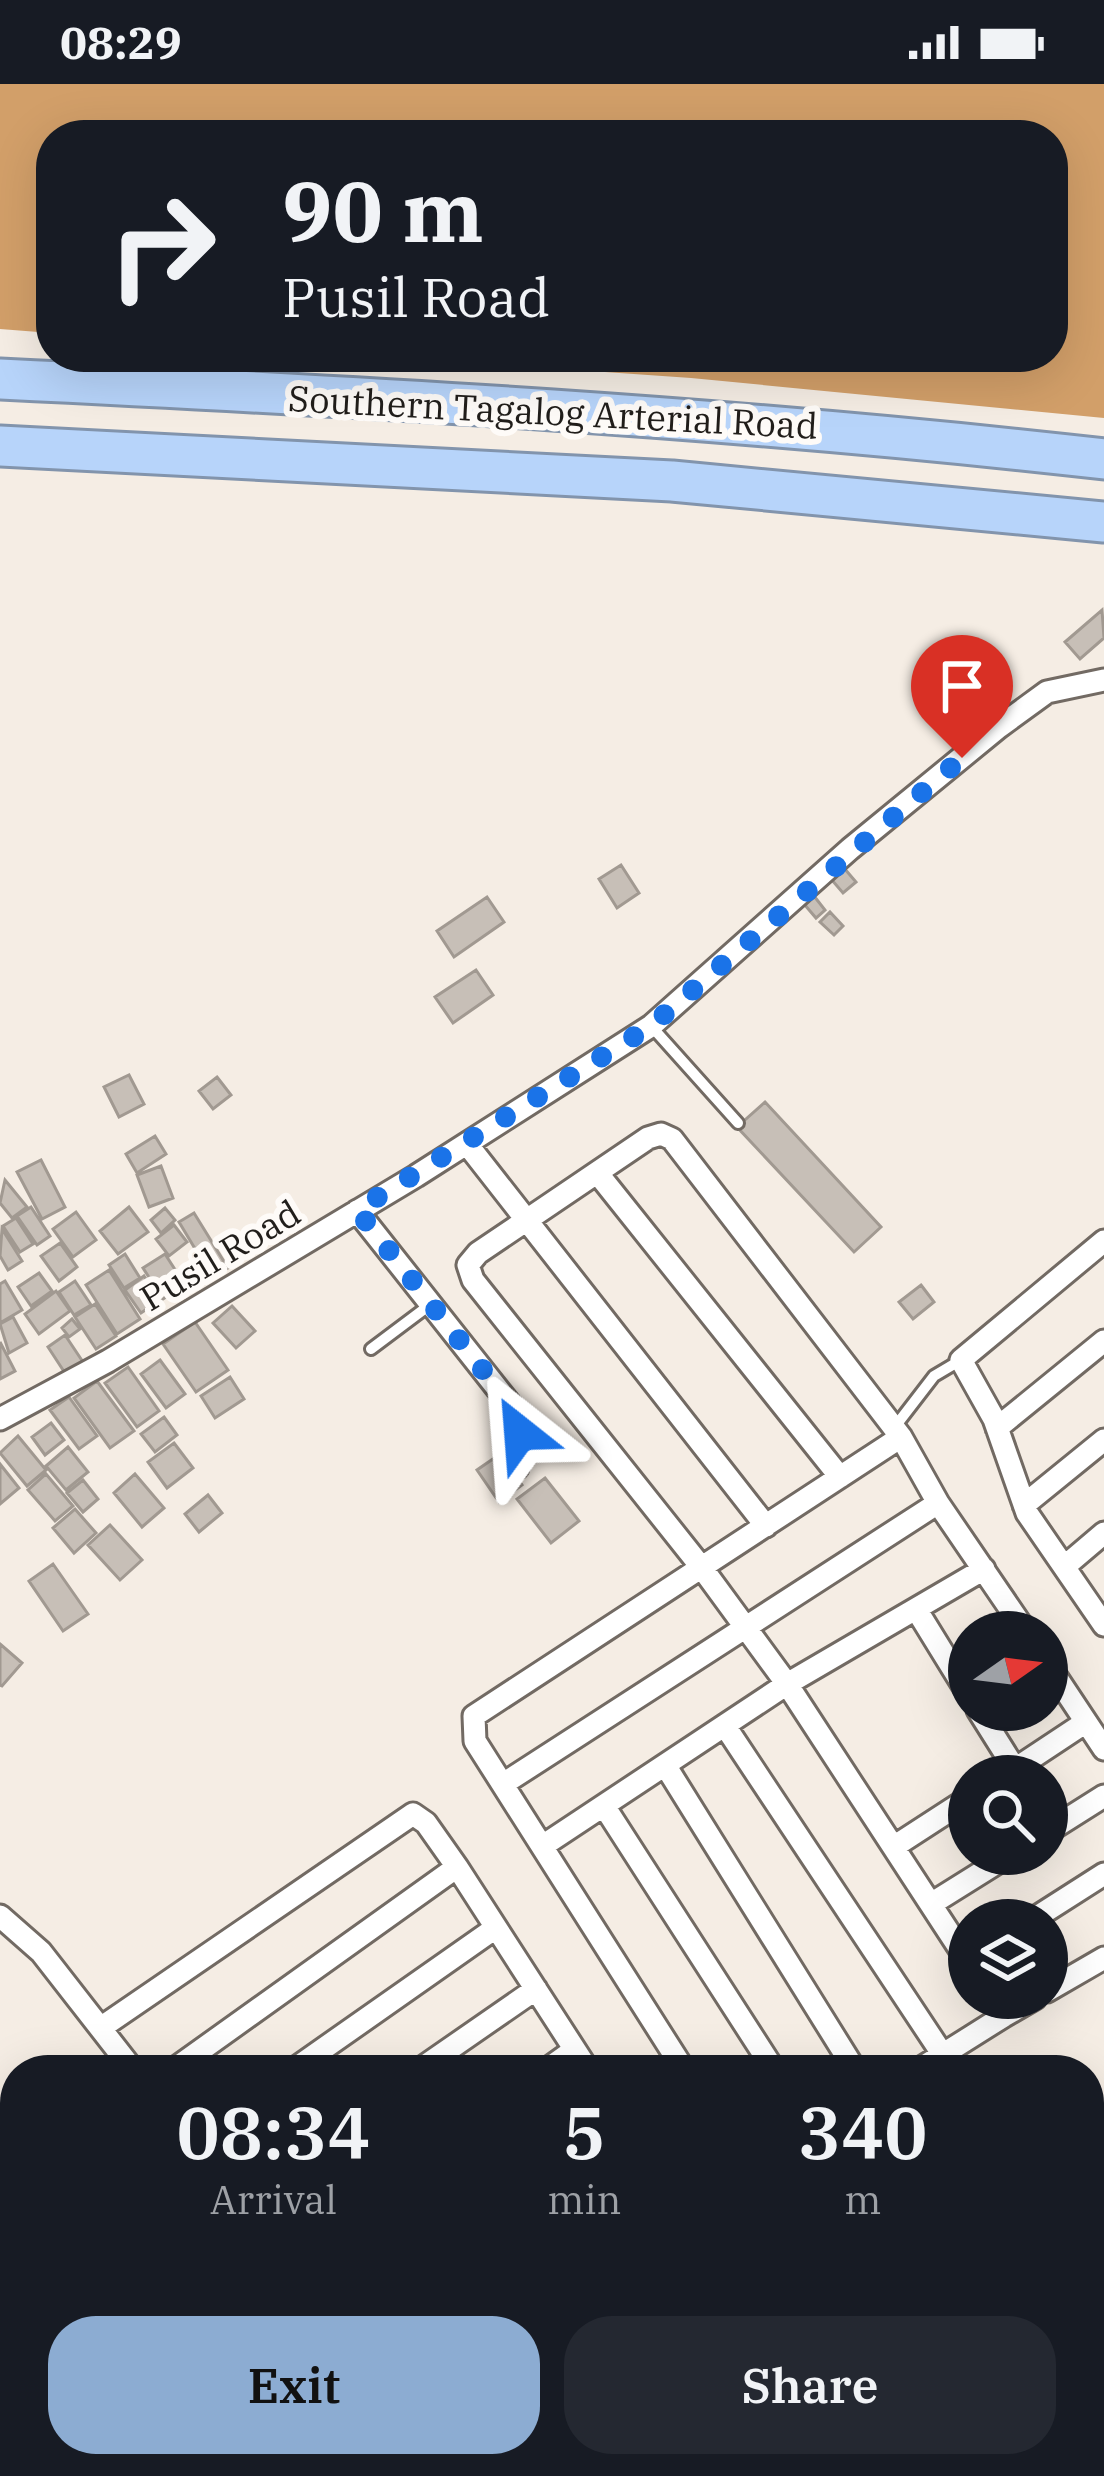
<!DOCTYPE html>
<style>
body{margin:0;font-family:"IBM Plex Serif",serif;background:#242831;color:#f1f3f6;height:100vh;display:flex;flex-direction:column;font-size:45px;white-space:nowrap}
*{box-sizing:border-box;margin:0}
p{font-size:39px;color:#9ea1a6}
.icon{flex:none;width:66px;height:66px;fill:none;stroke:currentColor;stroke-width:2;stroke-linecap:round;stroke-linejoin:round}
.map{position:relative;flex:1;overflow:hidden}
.details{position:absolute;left:0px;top:1971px;width:1104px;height:423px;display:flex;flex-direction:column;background:#171b24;border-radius:48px 48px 0 0;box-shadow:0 12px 48px #0002}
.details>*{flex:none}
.top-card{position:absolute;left:36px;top:36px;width:1032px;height:252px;border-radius:48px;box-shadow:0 12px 48px #0002;background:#171b24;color:#f1f3f6;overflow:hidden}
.needle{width:78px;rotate:76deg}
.fabs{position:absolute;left:948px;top:1527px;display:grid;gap:24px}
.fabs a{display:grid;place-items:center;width:120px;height:120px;border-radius:50%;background:#171b24;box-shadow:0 12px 48px #0002;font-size:60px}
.pin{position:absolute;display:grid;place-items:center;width:102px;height:102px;color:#fff;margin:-123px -51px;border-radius:50% 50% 50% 0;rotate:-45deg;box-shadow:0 0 12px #0007}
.pin .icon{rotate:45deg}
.me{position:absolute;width:132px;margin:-66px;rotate:332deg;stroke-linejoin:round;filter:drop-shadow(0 0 9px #0008)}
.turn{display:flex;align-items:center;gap:42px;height:252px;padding:0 48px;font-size:54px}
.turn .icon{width:156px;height:156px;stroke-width:2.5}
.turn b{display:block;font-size:84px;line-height:102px}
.eta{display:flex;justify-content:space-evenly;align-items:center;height:204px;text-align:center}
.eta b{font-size:72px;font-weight:600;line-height:84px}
.cta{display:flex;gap:24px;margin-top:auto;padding:24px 48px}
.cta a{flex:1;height:138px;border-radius:48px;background:#8cacd2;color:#111;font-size:48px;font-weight:600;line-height:138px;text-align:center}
.cta a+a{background:#242831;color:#f1f3f6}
.status{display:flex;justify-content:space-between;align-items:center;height:84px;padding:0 60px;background:#171b24;direction:ltr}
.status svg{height:33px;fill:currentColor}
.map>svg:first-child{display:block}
.forest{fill:#d29f69}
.building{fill:#c7bfb7;stroke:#a19991;stroke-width:3}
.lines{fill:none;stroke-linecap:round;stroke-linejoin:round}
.lane-casing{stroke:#726a63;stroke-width:16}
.street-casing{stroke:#726a63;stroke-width:27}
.highway-casing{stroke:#8294ac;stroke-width:45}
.lane{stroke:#fff;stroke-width:10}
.street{stroke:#fff;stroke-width:21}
.highway{stroke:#b7d4fa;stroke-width:39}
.route{stroke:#1a73e8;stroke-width:21;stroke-dasharray:0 37.8}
.labels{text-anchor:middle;stroke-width:12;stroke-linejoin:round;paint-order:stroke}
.street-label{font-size:36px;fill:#211e1b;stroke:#fefbf8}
</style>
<div class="status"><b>08:29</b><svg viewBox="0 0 49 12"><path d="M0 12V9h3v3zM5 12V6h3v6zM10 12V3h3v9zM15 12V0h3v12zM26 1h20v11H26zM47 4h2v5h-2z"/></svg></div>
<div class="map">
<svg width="1104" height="2392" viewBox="0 0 1104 2392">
<rect width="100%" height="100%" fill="#f5ede4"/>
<path class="forest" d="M 0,0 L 1104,0 L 1104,334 L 691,294 L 389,273 L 1053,273 L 1053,51 L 51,51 L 51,249 L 0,245 Z"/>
<path class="building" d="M 1102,526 L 1104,554 L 1080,575 L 1065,558 Z
M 621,781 L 639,809 L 617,824 L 599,795 Z
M 844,784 L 856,798 L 843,809 L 831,795 Z
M 814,812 L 825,826 L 816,834 L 804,820 Z
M 487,813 L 504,838 L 454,873 L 437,847 Z
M 830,828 L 843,842 L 834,851 L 820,838 Z
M 476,886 L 493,911 L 453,939 L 435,913 Z
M 129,991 L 144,1020 L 119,1033 L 104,1003 Z
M 217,993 L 231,1011 L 213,1025 L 199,1007 Z
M 765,1018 L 881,1143 L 854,1168 L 737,1043 Z
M 155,1052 L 166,1070 L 137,1089 L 126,1070 Z
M 41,1076 L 65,1123 L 42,1135 L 17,1088 Z
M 161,1082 L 173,1114 L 149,1123 L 137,1091 Z
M 5,1096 L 27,1123 L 12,1134 L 0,1119 Z
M 31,1123 L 50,1152 L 37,1161 L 17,1132 Z
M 129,1123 L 148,1148 L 118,1170 L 100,1147 Z
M 165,1124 L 175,1136 L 161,1149 L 151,1136 Z
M 76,1128 L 96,1156 L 73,1173 L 53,1145 Z
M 194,1129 L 228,1184 L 212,1193 L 179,1138 Z
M 16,1134 L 33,1160 L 20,1168 L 3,1142 Z
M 174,1141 L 187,1158 L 169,1172 L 156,1155 Z
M 2,1145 L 22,1177 L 8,1186 L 0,1172 Z
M 60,1159 L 77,1183 L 59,1197 L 41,1172 Z
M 125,1170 L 140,1194 L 124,1204 L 109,1181 Z
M 165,1170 L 185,1201 L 163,1215 L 143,1184 Z
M 109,1186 L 140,1235 L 117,1250 L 86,1201 Z
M 39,1189 L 52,1207 L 31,1222 L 18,1203 Z
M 144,1192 L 160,1216 L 141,1229 L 125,1206 Z
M 5,1197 L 22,1226 L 0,1239 L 0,1200 Z
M 75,1197 L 91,1221 L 74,1231 L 59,1208 Z
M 921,1201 L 934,1218 L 913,1235 L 899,1218 Z
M 56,1207 L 70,1227 L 39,1250 L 25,1230 Z
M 95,1220 L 116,1252 L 96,1265 L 75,1233 Z
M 232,1222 L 255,1247 L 236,1264 L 213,1239 Z
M 13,1233 L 27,1259 L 9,1269 L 0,1240 Z
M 72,1235 L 80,1245 L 69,1253 L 62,1244 Z
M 195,1238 L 228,1286 L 196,1308 L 163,1260 Z
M 65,1251 L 83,1278 L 65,1289 L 48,1263 Z
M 0,1258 L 15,1287 L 0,1295 Z
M 160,1276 L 185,1310 L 166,1324 L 141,1290 Z
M 128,1283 L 159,1327 L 137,1343 L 105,1299 Z
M 230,1293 L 244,1315 L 215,1334 L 201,1312 Z
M 97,1297 L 134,1347 L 110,1364 L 74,1314 Z
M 69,1313 L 97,1352 L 79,1365 L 50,1326 Z
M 164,1333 L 177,1351 L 155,1368 L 141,1350 Z
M 51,1339 L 64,1356 L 45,1371 L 32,1353 Z
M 18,1352 L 46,1386 L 27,1402 L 0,1369 Z
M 174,1359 L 193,1384 L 167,1404 L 148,1378 Z
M 68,1363 L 88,1388 L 66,1406 L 46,1382 Z
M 500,1370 L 522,1401 L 499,1418 L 477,1386 Z
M 0,1380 L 19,1404 L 0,1420 Z
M 46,1390 L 73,1422 L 55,1437 L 28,1406 Z
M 135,1390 L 164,1424 L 142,1443 L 114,1409 Z
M 545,1394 L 579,1437 L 551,1459 L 517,1415 Z
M 83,1396 L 98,1415 L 83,1428 L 67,1409 Z
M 208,1411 L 222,1429 L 199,1448 L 185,1430 Z
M 75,1425 L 96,1449 L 74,1469 L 53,1444 Z
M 110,1441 L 142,1476 L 120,1496 L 88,1461 Z
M 53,1480 L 88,1530 L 63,1547 L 29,1497 Z
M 0,1560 L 22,1579 L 2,1602 L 0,1601 Z"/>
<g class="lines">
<g class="lane-casing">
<path id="lane" d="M 652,943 L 738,1039
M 371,1265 L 431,1220
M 894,1344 L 934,1292 L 961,1276"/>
</g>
<g class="street-casing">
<path id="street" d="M 467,1060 L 766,1442
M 599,1091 L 840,1393
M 357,1127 L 516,1328 L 517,1384
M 1104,1157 L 961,1276 L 994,1335 L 1027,1429 L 1104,1541
M 0,1335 L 108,1277 L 416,1092 L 651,942 L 850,765 L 999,643 L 1047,608 L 1104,596
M 997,1344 L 1104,1257
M 1024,1421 L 1104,1356
M 1064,1483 L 1104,1449
M 916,1525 L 969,1611
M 1047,1579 L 1104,1665
M 978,1626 L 1015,1685 L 1086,1638
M 725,1642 L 943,1971
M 665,1681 L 855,1986
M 503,1700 L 938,1419
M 604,1722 L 774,1986
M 1047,1748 L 1104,1712
M 544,1761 L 787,1600 L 984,1485
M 895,1762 L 969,1714
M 931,1820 L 1011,1770
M 0,1832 L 41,1868 L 133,1986
M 1032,1836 L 1104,1790
M 969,1879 L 787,1600 L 702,1484 L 473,1196 L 468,1181 L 478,1169 L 648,1054 L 661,1050 L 672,1055 L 901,1353 L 938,1419 L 1026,1548
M 1047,1907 L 1104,1874
M 992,1914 L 1004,1932 L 1035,1914
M 102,1943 L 413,1730 L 426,1739 L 457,1783 L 588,1986
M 173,1986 L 457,1783
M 293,1986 L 494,1845
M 419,1986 L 536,1905
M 546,1986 L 574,1966
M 684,1986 L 475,1657 L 474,1632 L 901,1353
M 918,1986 L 1004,1932
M 1089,2155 L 1104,2175
M 1089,2276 L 1104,2294
M 429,2379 L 439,2392
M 585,2379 L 594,2392
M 668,2379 L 677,2392
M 757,2379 L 766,2392
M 884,2379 L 896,2392
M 981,2379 L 992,2392
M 1073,2379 L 1084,2392
M 800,2392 L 814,2379"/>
</g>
<g class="highway-casing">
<path id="highway" d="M 0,295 C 369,313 737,333 1104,375
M 0,362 L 672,397 L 1104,438"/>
</g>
<use href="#lane" class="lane"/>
<use href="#street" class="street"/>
<use href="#highway" class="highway"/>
</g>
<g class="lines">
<path class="route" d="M 520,1349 L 516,1328 L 357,1126 L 651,942 L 962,674"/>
</g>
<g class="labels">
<g class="street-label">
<text transform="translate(553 328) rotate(3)" y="13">Southern Tagalog Arterial Road</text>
<text transform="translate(220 1171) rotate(-31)" y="13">Pusil Road</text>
</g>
</g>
</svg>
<div class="fabs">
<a><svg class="needle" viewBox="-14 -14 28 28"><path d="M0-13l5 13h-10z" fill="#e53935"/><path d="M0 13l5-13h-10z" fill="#9ea1a6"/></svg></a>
<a><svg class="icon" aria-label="search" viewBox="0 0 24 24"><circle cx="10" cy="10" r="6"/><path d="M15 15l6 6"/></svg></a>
<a><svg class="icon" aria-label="layers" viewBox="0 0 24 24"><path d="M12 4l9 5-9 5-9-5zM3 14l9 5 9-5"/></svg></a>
</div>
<div class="pin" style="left:962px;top:674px;background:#d93025"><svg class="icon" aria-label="arrive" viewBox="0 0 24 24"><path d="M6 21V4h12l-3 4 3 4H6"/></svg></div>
<svg class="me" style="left:520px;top:1349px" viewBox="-20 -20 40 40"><path d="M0-17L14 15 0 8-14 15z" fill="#1a73e8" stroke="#fff" stroke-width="4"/></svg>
<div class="top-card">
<div class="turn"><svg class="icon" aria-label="right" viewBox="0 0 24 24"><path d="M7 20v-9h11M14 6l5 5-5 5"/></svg><div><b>90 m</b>Pusil Road</div></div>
</div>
<section class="details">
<div class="eta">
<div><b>08:34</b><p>Arrival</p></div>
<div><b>5</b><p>min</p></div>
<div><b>340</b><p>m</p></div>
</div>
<div class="cta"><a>Exit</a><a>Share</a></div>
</section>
</div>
